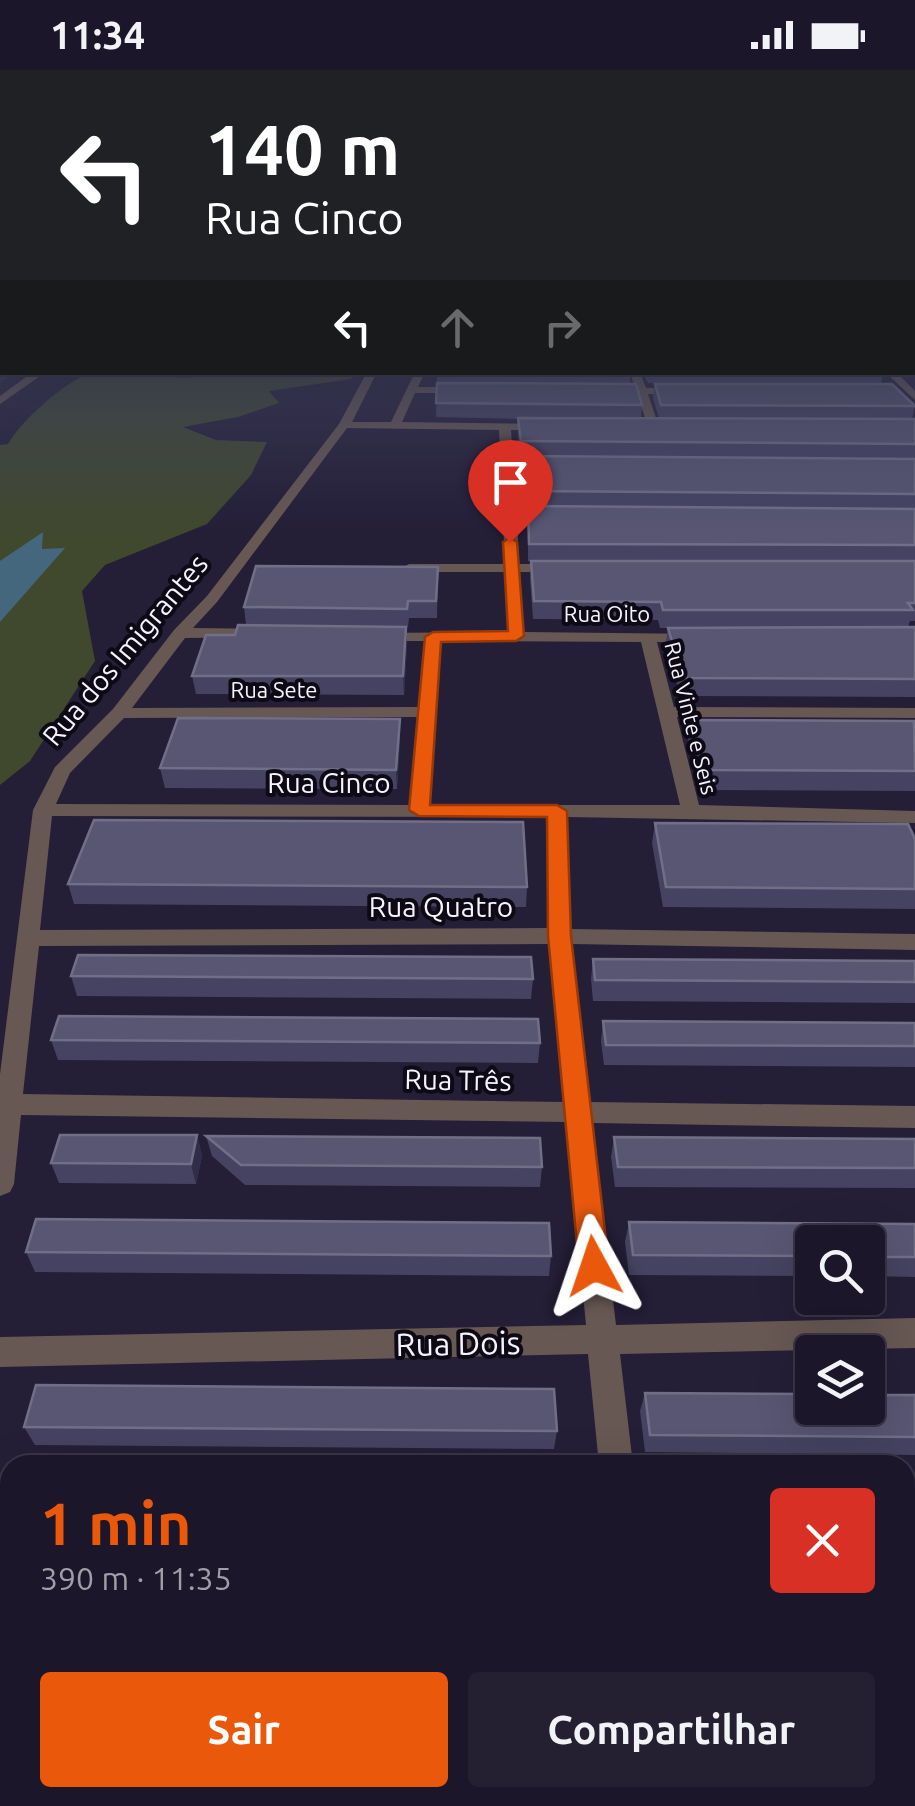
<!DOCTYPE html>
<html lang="pt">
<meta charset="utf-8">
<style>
body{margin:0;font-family:Ubuntu,sans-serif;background:#241f31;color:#f1f3f6;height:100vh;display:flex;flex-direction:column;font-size:38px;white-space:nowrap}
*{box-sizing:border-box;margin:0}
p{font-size:32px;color:#a09fa8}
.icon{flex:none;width:55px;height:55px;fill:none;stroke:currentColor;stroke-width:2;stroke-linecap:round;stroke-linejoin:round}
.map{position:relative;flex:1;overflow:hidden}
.drawer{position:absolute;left:0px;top:1385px;width:915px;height:352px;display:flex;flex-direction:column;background:#1b1629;border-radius:30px 30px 0 0;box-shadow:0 10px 40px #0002,0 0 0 2px #393546}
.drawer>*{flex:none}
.banner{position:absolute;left:0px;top:0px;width:915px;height:305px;box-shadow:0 10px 40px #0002,0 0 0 2px #393546;background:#202124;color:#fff;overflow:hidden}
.fabs{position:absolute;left:795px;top:1155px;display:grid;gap:20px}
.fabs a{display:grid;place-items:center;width:90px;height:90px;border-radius:10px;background:#1b1629;box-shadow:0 10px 40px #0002,0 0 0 2px #393546;font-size:50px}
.pin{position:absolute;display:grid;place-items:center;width:85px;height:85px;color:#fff;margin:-102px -42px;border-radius:50% 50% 50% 0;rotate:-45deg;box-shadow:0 0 10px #0007}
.pin .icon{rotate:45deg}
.me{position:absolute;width:110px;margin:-55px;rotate:355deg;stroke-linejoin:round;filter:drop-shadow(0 0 8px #0008)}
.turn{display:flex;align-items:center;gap:35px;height:210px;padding:0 40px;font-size:45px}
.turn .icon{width:130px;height:130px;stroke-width:2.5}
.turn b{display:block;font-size:70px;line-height:85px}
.lanes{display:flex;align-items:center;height:95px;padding:0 40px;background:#0003;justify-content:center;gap:50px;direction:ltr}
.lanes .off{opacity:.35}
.round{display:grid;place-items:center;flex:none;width:105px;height:105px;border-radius:10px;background:#241f31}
.headline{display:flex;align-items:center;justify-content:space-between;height:170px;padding:0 40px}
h1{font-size:60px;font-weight:700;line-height:75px;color:#ea580c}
.cta{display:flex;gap:20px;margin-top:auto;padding:20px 40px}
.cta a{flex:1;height:115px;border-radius:10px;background:#ea580c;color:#fff;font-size:40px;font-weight:700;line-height:115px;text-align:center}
.cta a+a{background:#241f31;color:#f1f3f6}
.status{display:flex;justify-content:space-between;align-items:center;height:70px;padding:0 50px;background:#1b1629;direction:ltr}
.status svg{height:28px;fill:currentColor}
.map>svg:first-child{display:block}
.green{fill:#40482e}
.water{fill:#44677d}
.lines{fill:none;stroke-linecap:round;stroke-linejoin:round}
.street{fill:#675853;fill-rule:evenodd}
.secondary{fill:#8d766e;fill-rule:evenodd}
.wall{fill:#454361}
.shaded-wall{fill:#302c49}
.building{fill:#585672;stroke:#716f88;stroke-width:2.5}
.route{fill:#ea580c;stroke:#983908;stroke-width:2.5}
.labels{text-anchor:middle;stroke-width:8;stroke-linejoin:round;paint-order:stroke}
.far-street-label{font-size:22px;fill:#f5f3fe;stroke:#0d0a15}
.street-label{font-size:28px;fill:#f5f3fe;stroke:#0d0a15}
.near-street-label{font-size:32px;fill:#f5f3fe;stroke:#0d0a15}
</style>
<div class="status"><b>11:34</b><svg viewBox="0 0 49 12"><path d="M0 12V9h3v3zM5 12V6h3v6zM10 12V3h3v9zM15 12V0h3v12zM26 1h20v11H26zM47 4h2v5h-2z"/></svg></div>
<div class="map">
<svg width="915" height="1736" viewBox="0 0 915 1736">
<rect width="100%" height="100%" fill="#241e37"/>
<path class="green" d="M 210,302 L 355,303 L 351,309 L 269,321 L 279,333 L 238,347 L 183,357 L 216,370 L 267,372 L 251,405 L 207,454 L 105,495 L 82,521 L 95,591 L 30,691 L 0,715 L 0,375 L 8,374 C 20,352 65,311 89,304 C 103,299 127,301 143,303 C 166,305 188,313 210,302 Z
M 905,1668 L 915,1668 L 915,1736 L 69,1736 L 64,1728 L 905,1728 Z"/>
<path class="water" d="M 43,462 L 42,479 L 65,478 L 0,552 L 0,491 Z"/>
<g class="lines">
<path class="street" d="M 33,302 L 46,302 L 0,334 L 0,326 Z
M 367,302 L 377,302 L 352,352 L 391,352 L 415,302 L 425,302 L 418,317 L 465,317 L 470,320 L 465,323 L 415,323 L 402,352 L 547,354 L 553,357 L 547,360 L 511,360 L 513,390 L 552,390 L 558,394 L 552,398 L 513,398 L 516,441 L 557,442 L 564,446 L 557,450 L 517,449 L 519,494 L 562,494 L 569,498 L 562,502 L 520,502 L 524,562 L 703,564 L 705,567 L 697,572 L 657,572 L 674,637 L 915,638 L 915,648 L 677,647 L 699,735 L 915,741 L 915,753 L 567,747 L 570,859 L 915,864 L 915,880 L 571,874 L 590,1032 L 915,1036 L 915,1058 L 592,1053 L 616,1255 L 915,1248 L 915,1278 L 620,1284 L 633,1395 L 599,1395 L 588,1284 L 0,1297 L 0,1267 L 586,1255 L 566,1052 L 21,1045 L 14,1114 L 10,1122 L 0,1126 L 0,1004 L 33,740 L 55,697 L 113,639 L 174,560 L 207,526 L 339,354 ZM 347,358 L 499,360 L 505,494 L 409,494 L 402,498 L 409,502 L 505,502 L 508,562 L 373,563 L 373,569 L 379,571 L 425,571 L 419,637 L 132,638 L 185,568 L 273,567 L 275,564 L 267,559 L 193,558 L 217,532 ZM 441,571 L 641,572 L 680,735 L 429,735 ZM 418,647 L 410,735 L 56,734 L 70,703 L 124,648 ZM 52,746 L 547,747 L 548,858 L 40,860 ZM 549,874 L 564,1032 L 23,1024 L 39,876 Z
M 630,302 L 640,302 L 646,318 L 685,318 L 690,321 L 685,324 L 648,324 L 659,357 L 649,359 L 637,324 L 602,321 L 635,318 Z
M 885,302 L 896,302 L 915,321 L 915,330 Z
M 905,1607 L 915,1607 L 915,1645 L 905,1645 Z
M 0,1610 L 10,1610 L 10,1648 L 0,1648 Z
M 0,1670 L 10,1674 L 10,1728 L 27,1728 L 21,1736 L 0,1736 Z"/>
<path class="secondary" d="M 912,234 L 915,234 L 915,243 L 912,242 Z"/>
</g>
<path class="wall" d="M 437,302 L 631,302 L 630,313 L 642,335 L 641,348 L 659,348 L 653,328 L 655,314 L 736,314 L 648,313 L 642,302 L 883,302 L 881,314 L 915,336 L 912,349 L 915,349 L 915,551 L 910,551 L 908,557 L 915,557 L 915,627 L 681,626 L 665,576 L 668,558 L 660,558 L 658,550 L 533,549 L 530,508 L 531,491 L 528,491 L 528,437 L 525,437 L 521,402 L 522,386 L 520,386 L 518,363 L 518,349 L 436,347 Z
M 438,497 L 437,548 L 409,548 L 408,557 L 299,556 L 407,575 L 404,625 L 196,624 L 192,606 L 246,555 L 244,537 Z
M 400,649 L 400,668 L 397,719 L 165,718 L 160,698 Z
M 691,650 L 915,653 L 915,721 L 702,720 L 688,669 Z
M 655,753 L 915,769 L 915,839 L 663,837 L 652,773 Z
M 68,814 L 527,817 L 526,837 L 74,834 Z
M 593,889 L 915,891 L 915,933 L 593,931 L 591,909 Z
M 71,906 L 533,909 L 531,929 L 77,926 Z
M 603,951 L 915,953 L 915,997 L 604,995 L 601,971 Z
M 51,970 L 540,973 L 538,993 L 58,990 Z
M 197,1065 L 202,1086 L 196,1114 L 59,1113 L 51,1093 Z
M 206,1066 L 542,1097 L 540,1117 L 245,1115 L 212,1086 Z
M 614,1067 L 915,1069 L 915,1118 L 615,1117 L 611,1087 Z
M 629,1152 L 915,1154 L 915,1207 L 868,1206 L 868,1172 L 812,1172 L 812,1206 L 629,1205 L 625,1172 Z
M 26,1182 L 551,1186 L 549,1206 L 35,1202 Z
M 645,1323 L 915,1325 L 915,1385 L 645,1382 L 640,1341 Z
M 24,1357 L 557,1361 L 554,1379 L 35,1375 Z
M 10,1438 L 10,1503 L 3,1503 L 0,1499 L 0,1457 Z
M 905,1450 L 915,1450 L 915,1515 L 905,1515 Z"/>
<path class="shaded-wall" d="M 2,295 L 2,302 L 15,302 L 0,313 L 0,296 Z
M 406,557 L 407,575 L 404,625 L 403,606 Z
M 400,649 L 400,668 L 397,719 L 396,700 Z
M 197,1065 L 202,1086 L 196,1114 L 191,1094 Z"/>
<path class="building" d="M 2,221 L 2,249 L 0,248 L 0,222 Z
M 2,249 L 2,295 L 0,296 L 1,268 L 0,268 L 0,255 Z
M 437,313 L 636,314 L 642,335 L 436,333 Z
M 655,314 L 892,314 L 915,336 L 661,335 Z
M 518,348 L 915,349 L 915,374 L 521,371 Z
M 522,386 L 915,389 L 915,424 L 526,421 Z
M 528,436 L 915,439 L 915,475 L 529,474 Z
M 531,491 L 915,491 L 915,533 L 908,533 L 913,540 L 663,540 L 661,532 L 534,531 Z
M 256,496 L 438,497 L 436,531 L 408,531 L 407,539 L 244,537 Z
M 238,555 L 406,557 L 403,606 L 192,606 L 206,565 L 235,565 Z
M 915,557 L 915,609 L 683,608 L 668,558 Z
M 178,648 L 400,649 L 396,700 L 160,698 Z
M 691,650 L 914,651 L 915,701 L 705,700 Z
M 94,750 L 523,752 L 527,817 L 68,814 Z
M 655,753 L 908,754 L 915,769 L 915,819 L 666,817 Z
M 78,885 L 531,887 L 533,909 L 71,906 Z
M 593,889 L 915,891 L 915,912 L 595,910 Z
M 59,946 L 538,949 L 540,973 L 51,970 Z
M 603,951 L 915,953 L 915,976 L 606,975 Z
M 60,1065 L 197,1065 L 191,1094 L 51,1093 Z
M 206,1066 L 540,1068 L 542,1097 L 241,1095 Z
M 614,1067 L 915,1069 L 915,1098 L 618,1097 Z
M 36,1149 L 549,1153 L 551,1186 L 26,1182 Z
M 629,1152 L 915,1154 L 915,1187 L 868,1187 L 868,1172 L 812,1172 L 812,1186 L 633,1185 Z
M 36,1315 L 554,1319 L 557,1361 L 24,1357 Z
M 645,1323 L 812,1324 L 812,1338 L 868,1338 L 868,1325 L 915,1325 L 915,1367 L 650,1365 Z
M 6,1438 L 10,1438 L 10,1488 L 0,1488 L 0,1457 Z
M 905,1450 L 915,1450 L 915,1499 L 905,1499 Z"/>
<linearGradient id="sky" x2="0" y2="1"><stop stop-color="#14101e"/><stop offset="0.47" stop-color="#3f415e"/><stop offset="1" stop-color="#3f415e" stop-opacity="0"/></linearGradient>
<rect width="915" height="464" fill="url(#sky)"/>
<path class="route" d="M 510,467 L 517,472 L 524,566 L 516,571 L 441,572 L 430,735 L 557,735 L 567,741 L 571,866 L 609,1196 L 604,1206 L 594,1210 L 583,1206 L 579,1196 L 548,866 L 547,747 L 419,746 L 409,740 L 425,567 L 433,562 L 508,561 L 503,472 Z"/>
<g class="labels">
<g class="far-street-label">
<text x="607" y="552">Rua Oito</text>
<text x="274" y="628">Rua Sete</text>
<text transform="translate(691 648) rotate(76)" y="8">Rua Vinte e Seis</text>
</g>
<g class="street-label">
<text transform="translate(125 580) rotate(-50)" y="10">Rua dos Imigrantes</text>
<text x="329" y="723">Rua Cinco</text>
<text x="441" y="847">Rua Quatro</text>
<text transform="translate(458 1010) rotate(1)" y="10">Rua Três</text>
</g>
<g class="near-street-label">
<text transform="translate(458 1274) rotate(-1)" y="11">Rua Dois</text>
</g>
</g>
</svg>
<div class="fabs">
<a><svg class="icon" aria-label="search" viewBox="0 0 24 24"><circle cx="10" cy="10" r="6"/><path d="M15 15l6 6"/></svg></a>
<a><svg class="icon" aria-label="layers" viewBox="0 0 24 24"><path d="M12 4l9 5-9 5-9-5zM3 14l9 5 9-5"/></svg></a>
</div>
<div class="pin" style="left:510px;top:472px;background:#d93025"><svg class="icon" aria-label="arrive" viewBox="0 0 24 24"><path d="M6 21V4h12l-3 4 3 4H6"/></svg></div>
<svg class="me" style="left:594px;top:1196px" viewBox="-20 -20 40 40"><path d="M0-17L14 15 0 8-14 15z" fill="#ea580c" stroke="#fff" stroke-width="4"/></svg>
<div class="banner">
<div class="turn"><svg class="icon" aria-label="left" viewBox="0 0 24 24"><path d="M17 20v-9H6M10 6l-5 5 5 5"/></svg><div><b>140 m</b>Rua Cinco</div></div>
<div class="lanes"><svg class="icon" aria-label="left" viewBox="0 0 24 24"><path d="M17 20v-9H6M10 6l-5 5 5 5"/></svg><svg class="icon off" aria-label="ahead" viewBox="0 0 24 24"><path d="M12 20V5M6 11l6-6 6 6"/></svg><svg class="icon off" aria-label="right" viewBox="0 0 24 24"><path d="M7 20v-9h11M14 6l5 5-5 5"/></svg></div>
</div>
<section class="drawer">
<div class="headline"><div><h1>1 min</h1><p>390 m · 11:35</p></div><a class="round" style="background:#d93025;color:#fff"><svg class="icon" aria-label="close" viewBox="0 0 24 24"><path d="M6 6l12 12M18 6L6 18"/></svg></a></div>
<div class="cta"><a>Sair</a><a>Compartilhar</a></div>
</section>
</div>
